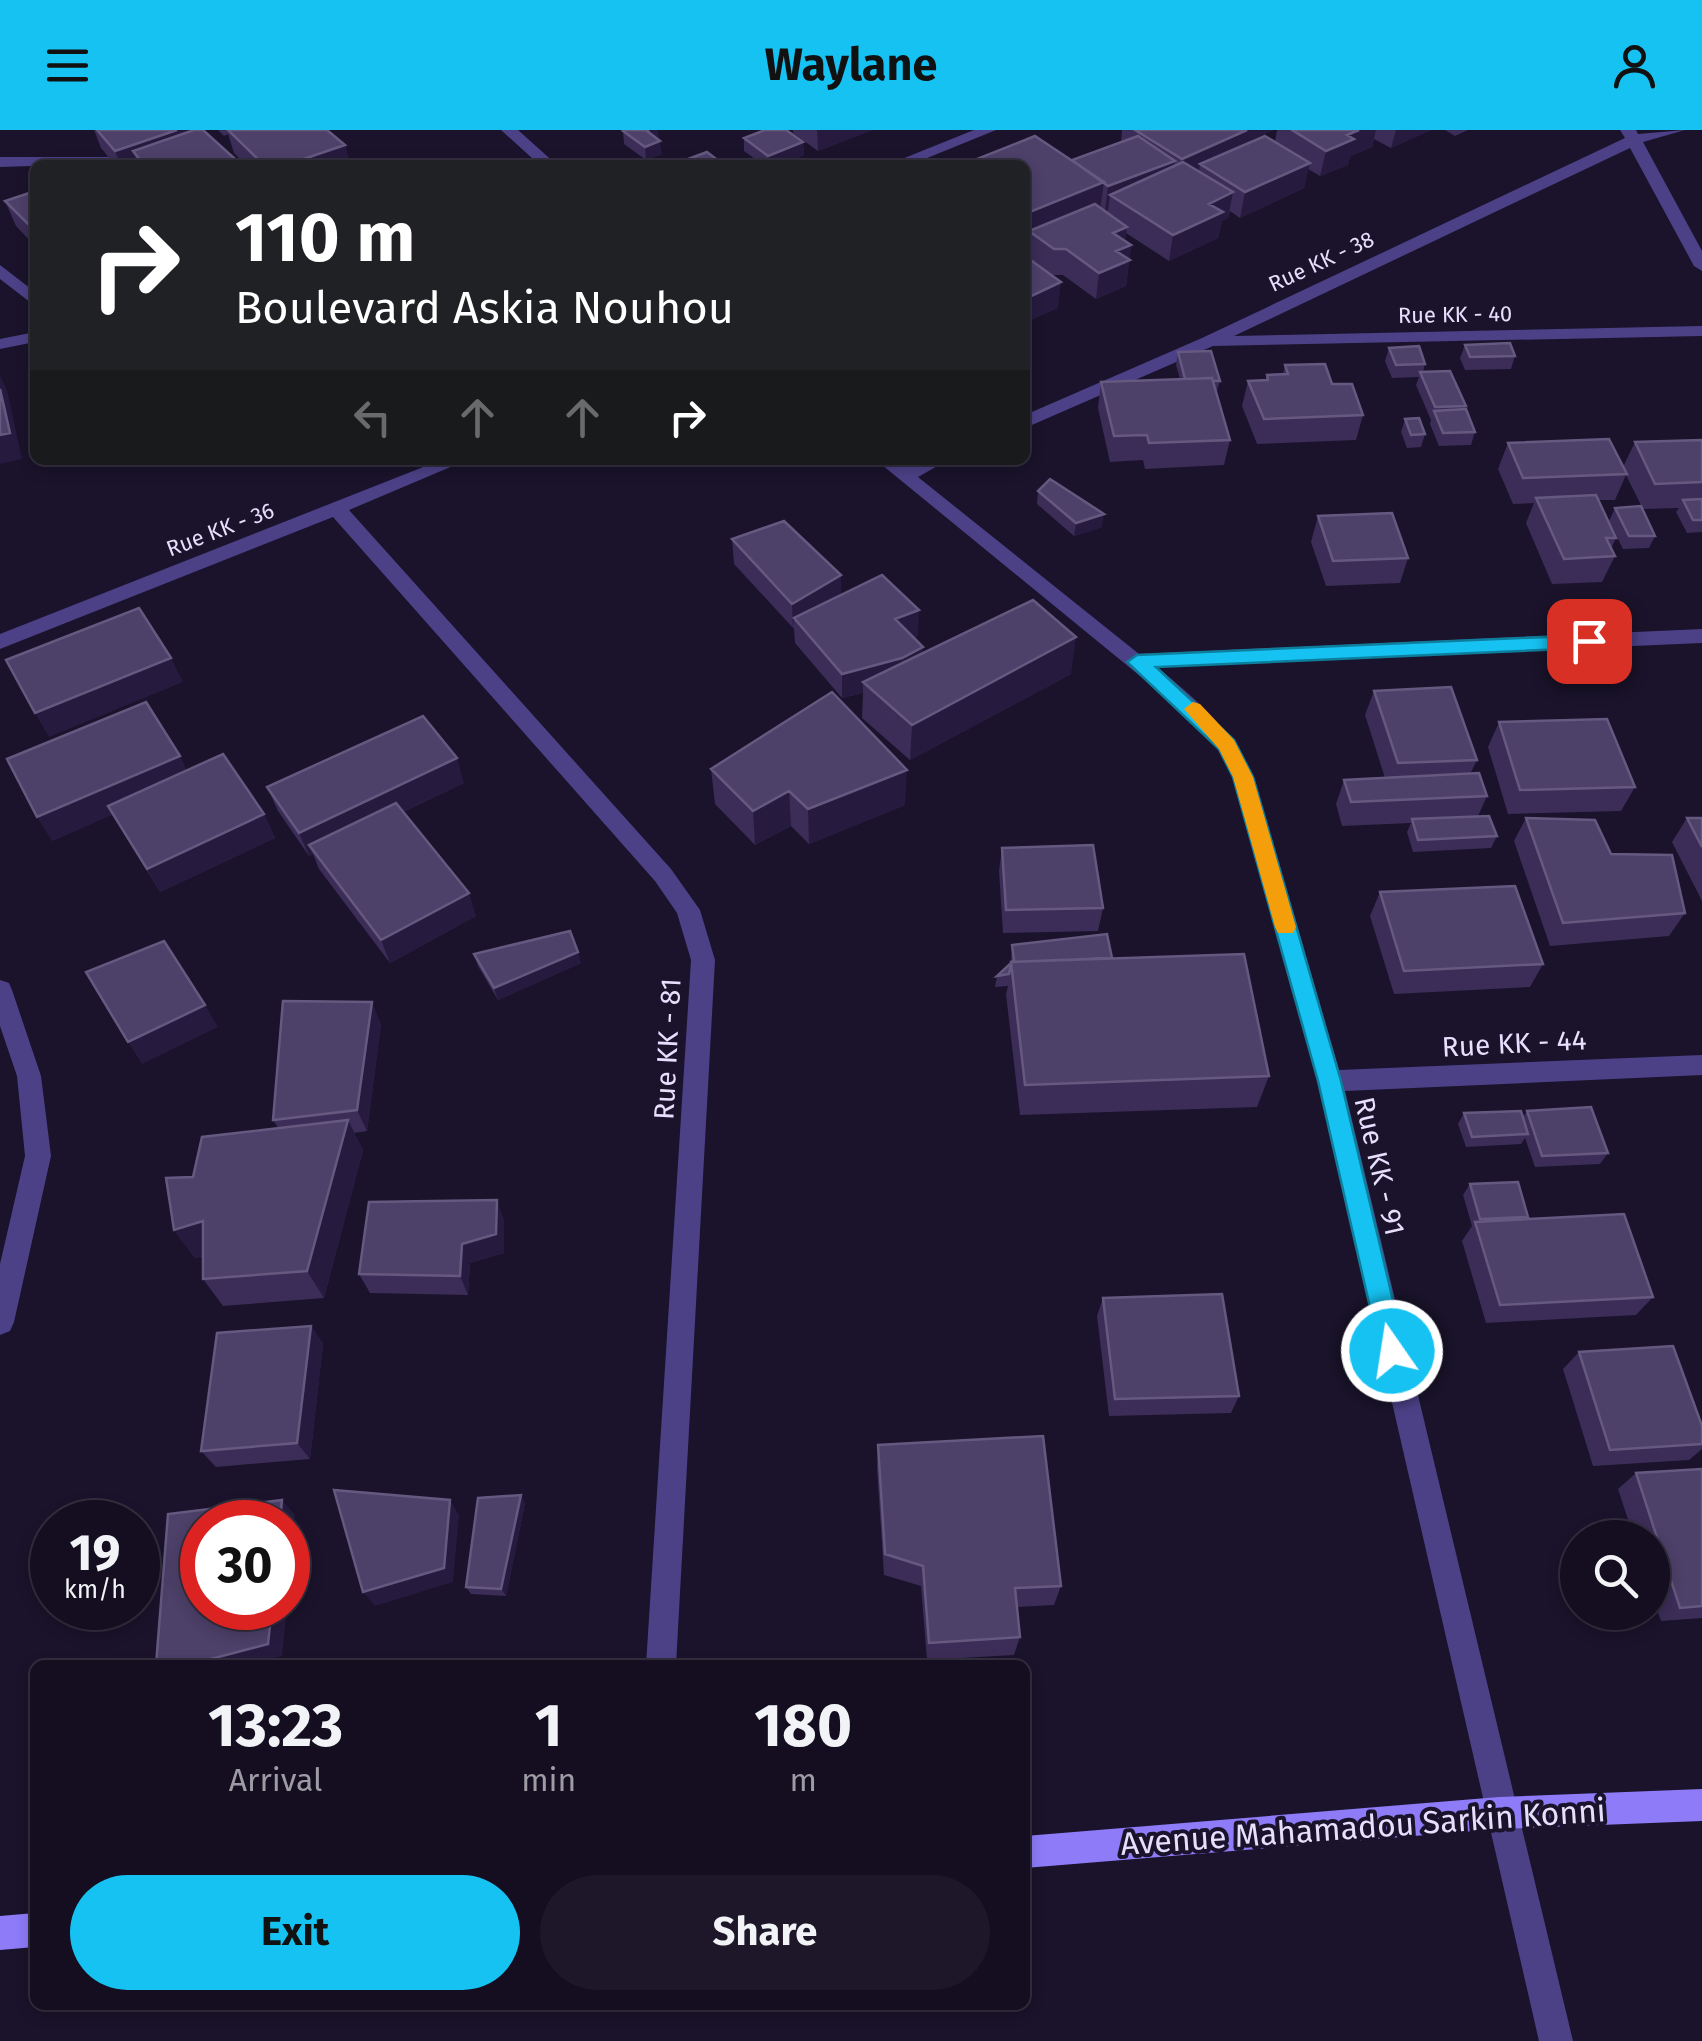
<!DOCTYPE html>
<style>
body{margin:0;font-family:"Fira Sans",sans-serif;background:#1d1729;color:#f1f3f6;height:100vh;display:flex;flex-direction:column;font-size:38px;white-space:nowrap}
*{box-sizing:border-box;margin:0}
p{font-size:32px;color:#9d9ca5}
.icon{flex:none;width:55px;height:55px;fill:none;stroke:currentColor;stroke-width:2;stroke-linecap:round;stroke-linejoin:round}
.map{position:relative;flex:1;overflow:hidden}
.panel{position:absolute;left:30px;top:1530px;width:1000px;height:350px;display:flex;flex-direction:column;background:#140e20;border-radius:15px;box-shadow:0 5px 15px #0003,0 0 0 2px #332e3e}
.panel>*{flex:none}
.guide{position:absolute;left:30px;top:30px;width:1000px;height:305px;border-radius:15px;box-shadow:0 5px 15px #0003,0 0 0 2px #332e3e;background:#202124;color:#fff;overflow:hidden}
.fabs{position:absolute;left:1560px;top:1390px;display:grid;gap:20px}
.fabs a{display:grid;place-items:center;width:110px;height:110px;border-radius:50%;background:#140e20;box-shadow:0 5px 15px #0003,0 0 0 2px #332e3e;font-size:50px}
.speed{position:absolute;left:30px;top:1370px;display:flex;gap:20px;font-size:50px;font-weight:700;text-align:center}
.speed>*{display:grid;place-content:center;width:130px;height:130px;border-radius:50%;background:#140e20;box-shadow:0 5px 15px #0003,0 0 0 2px #332e3e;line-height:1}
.speed small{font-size:25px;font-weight:400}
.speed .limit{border:15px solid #d22;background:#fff;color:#111}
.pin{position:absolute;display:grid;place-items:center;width:85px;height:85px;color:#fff;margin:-42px;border-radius:20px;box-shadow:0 5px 15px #0006}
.me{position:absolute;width:110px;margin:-55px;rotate:347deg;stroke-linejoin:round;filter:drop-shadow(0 0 8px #0008)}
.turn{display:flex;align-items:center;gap:35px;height:210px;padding:0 40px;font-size:45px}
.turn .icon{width:130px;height:130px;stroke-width:2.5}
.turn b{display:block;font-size:70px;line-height:85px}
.lanes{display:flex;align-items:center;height:95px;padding:0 40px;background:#0003;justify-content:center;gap:50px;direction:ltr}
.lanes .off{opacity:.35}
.eta{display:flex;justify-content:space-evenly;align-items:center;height:170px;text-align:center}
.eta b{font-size:60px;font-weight:700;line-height:70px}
.cta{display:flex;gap:20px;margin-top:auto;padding:20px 40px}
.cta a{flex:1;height:115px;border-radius:60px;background:#16c2f2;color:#111;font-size:40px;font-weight:700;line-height:115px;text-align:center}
.cta a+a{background:#1d1729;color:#f1f3f6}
header{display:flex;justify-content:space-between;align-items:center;height:130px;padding:0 40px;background:#16c2f2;color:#111;font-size:45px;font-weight:700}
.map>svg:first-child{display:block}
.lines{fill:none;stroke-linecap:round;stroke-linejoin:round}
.street{fill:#4c4187;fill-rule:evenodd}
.secondary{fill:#8d7bf8;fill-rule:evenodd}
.wall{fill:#3b2d57}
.shaded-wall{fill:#261b3e}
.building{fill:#4d4069;stroke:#655980;stroke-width:2.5}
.route{fill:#16c2f2;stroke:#0e7e9d;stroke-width:2.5}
.slow{fill:#f59e0b}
.labels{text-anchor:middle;stroke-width:8;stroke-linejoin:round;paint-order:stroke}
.far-street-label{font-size:22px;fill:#e6dffd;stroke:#1a132b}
.street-label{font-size:28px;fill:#e6dffd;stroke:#1a132b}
.near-street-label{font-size:32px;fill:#e6dffd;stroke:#1a132b}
</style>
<header><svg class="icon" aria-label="menu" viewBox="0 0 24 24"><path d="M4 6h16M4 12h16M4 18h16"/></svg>Waylane<svg class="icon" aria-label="person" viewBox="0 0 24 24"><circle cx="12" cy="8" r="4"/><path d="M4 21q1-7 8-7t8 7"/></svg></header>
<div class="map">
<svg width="1702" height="1911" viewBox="0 0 1702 1911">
<rect width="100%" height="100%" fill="#1a132b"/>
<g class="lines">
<path class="street" d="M 501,0 L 518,0 L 557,35 L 307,33 L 315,28 L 533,29 Z
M 974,0 L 996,0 L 910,35 L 887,35 Z
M 1620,0 L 1636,0 L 1638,4 L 1685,0 L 1643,12 L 1702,121 L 1702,141 L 1694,136 L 1630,18 L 1234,206 L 1702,196 L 1702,206 L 1213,216 L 1025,298 L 1025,285 L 1202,208 L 1625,8 Z
M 0,27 L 145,27 L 153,32 L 0,37 Z
M 0,135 L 35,162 L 35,176 L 0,149 Z
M 35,202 L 35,212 L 0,219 L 0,209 Z
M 441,330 L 467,330 L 349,380 L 671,739 L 700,780 L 715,830 L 676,1535 L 646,1535 L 691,830 L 677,783 L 655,751 L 333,387 L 0,519 L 0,504 Z
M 876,330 L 897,330 L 906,337 L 923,330 L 948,330 L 918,347 L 1139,524 L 1702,499 L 1702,513 L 1157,537 C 1199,572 1229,597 1254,647 L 1339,940 L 1702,925 L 1702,945 L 1345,961 L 1573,1911 L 1539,1911 L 1318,951 L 1232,647 L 1218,620 L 1184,582 Z
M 0,850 L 9,853 L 12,860 L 41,946 L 51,1026 L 14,1192 L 10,1201 L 0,1205 L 0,1134 L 25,1026 L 17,946 L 0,896 Z"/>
<path class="secondary" d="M 1702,1659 L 1702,1691 L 1499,1699 L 1025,1738 L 1025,1706 L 1499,1667 Z
M 35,1783 L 35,1817 L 0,1820 L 0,1786 Z"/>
</g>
<path class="wall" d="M 94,0 L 203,0 L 235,29 L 236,35 L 115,35 L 101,18 Z
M 218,0 L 327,0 L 345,15 L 350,35 L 246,35 L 234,23 L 228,4 L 224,6 Z
M 793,0 L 872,0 L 818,21 L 793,3 Z
M 1122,0 L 1273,0 L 1250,10 L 1249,13 L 1275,12 L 1277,0 L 1431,0 L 1391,18 L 1374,9 L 1372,17 L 1350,26 L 1348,35 L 1320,46 L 1308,39 L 1304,58 L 1240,88 L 1230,81 L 1228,88 L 1222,91 L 1218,108 L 1169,131 L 1126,103 L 1125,111 L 1131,115 L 1126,156 L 1096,169 L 1063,145 L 1051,145 L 1027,126 L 1028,119 L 1025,120 L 1025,35 L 1072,31 L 1121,12 Z
M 1445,0 L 1468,0 L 1455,6 Z
M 623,1 L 658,10 L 662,24 L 646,30 L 624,14 Z
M 744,8 L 803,12 L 804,25 L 779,35 L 763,35 L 744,21 Z
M 35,61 L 35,116 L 16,96 L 5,71 Z
M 1465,215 L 1515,226 L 1511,239 L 1465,240 L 1460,228 Z
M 1389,218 L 1425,234 L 1423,242 L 1466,276 L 1464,279 L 1475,302 L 1471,315 L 1439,316 L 1430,294 L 1431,290 L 1416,255 L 1419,247 L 1392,248 L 1385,231 Z
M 1178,222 L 1220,251 L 1216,264 L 1230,310 L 1224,335 L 1145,339 L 1143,330 L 1110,332 L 1098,278 L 1101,252 L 1180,249 L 1176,235 Z
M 1285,235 L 1332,254 L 1363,285 L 1356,310 L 1257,314 L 1242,276 L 1248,251 L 1266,250 L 1267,245 L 1283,244 Z
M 1405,289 L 1425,304 L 1421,317 L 1407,318 L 1401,302 Z
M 1702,310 L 1702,402 L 1687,403 L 1676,382 L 1679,378 L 1643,379 L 1626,345 L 1615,370 L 1598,370 L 1616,408 L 1611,419 L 1615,426 L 1602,452 L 1552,454 L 1526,393 L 1534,373 L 1513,374 L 1498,339 L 1508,313 L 1623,337 L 1635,312 Z
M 1038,361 L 1102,397 L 1074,406 L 1037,374 Z
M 1615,378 L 1655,406 L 1649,418 L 1623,419 L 1609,391 Z
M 1318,386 L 1408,428 L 1400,453 L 1326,456 L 1311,412 Z
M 732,409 L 841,445 L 841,465 L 918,506 L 913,507 L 923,517 L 923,524 L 1071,544 L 910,630 L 862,588 L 863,563 L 842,568 L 795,513 L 794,499 L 734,434 Z
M 1374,561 L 1477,630 L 1470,644 L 1487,666 L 1478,686 L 1497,706 L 1491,718 L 1413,722 L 1407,702 L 1411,693 L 1342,696 L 1336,674 L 1344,650 L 1385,648 L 1365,585 Z
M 1499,592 L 1635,657 L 1621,681 L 1508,684 L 1488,617 Z
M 180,626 L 186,640 L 264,684 L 275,708 L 160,762 L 113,684 L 52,711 Z
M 711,639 L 905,675 L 809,714 L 791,696 L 755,715 L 715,674 Z
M 464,653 L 403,682 L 476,786 L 390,833 L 319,739 L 313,724 L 309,726 L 278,681 L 267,657 Z
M 1526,688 L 1611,724 L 1685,783 L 1669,806 L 1550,816 L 1514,711 Z
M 1687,688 L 1702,688 L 1702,771 L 1672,712 Z
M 1002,718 L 1103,778 L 1098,801 L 1003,803 L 999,741 Z
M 1380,762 L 1543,834 L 1530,857 L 1394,864 L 1370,786 Z
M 1012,815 L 1112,828 L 1269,946 L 1257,977 L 1020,985 L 1006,864 L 1008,856 L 995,857 L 997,846 L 1011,832 Z
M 474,824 L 581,833 L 498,870 L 478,836 Z
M 381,894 L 367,1001 L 354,1003 L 363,1020 L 324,1168 L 223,1176 L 203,1149 L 203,1126 L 195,1128 L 174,1100 L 193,1047 L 278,998 L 273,990 Z
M 1527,981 L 1608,1023 L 1600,1034 L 1535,1037 L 1525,1008 L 1521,1014 L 1466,1017 L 1458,994 L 1464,983 L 1523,987 Z
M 1470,1054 L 1528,1087 L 1527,1089 L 1653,1167 L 1636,1185 L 1486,1193 L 1462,1111 L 1472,1096 L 1463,1065 Z
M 504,1090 L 504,1123 L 470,1133 L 468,1165 L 370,1163 L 359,1144 Z
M 1103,1168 L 1239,1266 L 1231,1283 L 1109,1286 L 1097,1186 Z
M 311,1196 L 323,1214 L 310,1329 L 216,1337 L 201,1321 Z
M 1579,1222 L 1702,1296 L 1702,1319 L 1689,1330 L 1593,1336 L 1563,1239 Z
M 878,1315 L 1061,1456 L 1054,1475 L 1017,1477 L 1020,1507 L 1014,1525 L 927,1530 L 921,1456 L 884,1445 L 877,1338 Z
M 1702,1339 L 1702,1488 L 1661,1491 L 1652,1466 L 1652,1408 L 1634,1408 L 1618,1359 L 1636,1343 Z
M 525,1373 L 506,1466 L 471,1464 L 466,1457 Z"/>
<path class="shaded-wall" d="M 177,0 L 201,0 L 133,21 L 138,35 L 121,35 L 115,21 Z
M 649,0 L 658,0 L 659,10 L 647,1 Z
M 817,0 L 872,0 L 818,21 Z
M 1245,0 L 1273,0 L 1250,10 L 1247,23 L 1200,34 L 1198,45 L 1177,54 L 1182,29 Z
M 1359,0 L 1376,0 L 1372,17 L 1350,26 L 1348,35 L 1320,46 L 1326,21 L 1347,5 Z
M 1396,0 L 1431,0 L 1391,18 Z
M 660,11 L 662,24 L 646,30 L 645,17 Z
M 803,12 L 804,25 L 779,35 L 769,35 L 768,26 Z
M 345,15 L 350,35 L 286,35 Z
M 235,29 L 236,35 L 214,35 Z
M 194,30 L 196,35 L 179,35 Z
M 1175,31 L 1170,56 L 1110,65 L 1108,80 L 1105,82 L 1108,56 Z
M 1310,33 L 1304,58 L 1240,88 L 1245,62 Z
M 1104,52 L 1099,88 L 1029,101 L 1028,119 L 1025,120 L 1025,84 Z
M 1233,62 L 1228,88 L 1222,91 L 1218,108 L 1169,131 L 1173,105 L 1209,74 Z
M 1127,97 L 1124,117 L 1131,115 L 1126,156 L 1096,169 L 1099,143 L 1113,103 Z
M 1061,152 L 1058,178 L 1025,193 L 1025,169 Z
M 0,246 L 7,260 L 22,329 L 0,334 Z
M 301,330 L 332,330 L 303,338 Z
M 1104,384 L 1102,397 L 1074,406 L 1076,393 Z
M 841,445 L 841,470 L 794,488 L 793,499 L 792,474 Z
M 919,480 L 918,506 L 894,514 L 895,489 Z
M 1076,507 L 1071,544 L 910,630 L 912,595 Z
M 923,517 L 922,542 L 863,552 L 863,563 L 842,568 L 842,544 Z
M 171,528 L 183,552 L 49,607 L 35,583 Z
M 180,626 L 191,651 L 52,711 L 37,687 Z
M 457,628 L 464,653 L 315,723 L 309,715 L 313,724 L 309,726 L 299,703 Z
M 907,640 L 905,675 L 809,714 L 808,679 Z
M 789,661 L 791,696 L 755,715 L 753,681 Z
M 264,684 L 275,708 L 160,762 L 147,739 Z
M 469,763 L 476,786 L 390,833 L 381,810 Z
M 578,822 L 581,833 L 498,870 L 494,858 Z
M 372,872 L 381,894 L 367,1001 L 357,980 Z
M 205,875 L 218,897 L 142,934 L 128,912 Z
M 348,990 L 363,1020 L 324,1168 L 307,1141 Z
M 497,1070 L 504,1090 L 504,1123 L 470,1133 L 468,1165 L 460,1146 L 462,1114 Z
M 203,1091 L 223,1119 L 195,1128 L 174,1100 Z
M 311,1196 L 323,1214 L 310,1329 L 297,1313 Z
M 521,1365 L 525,1373 L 506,1466 L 501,1459 Z
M 282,1370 L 295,1385 L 288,1468 L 288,1392 L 280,1392 Z
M 450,1370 L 459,1385 L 453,1452 L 375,1476 L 363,1462 Z
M 272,1478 L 287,1478 L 282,1526 L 250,1535 L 188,1535 Z"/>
<path class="building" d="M 97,0 L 177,0 L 115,21 Z
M 194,0 L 203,0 L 235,29 L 214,35 L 198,35 L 194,30 L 179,35 L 144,35 L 133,21 Z
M 228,0 L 327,0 L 345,15 L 286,35 L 264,35 Z
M 625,0 L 649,0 L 647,1 L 660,11 L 645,17 L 623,1 Z
M 765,0 L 786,0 L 803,12 L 768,26 L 744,8 Z
M 1135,0 L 1247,0 L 1182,29 Z
M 1292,0 L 1359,0 L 1347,5 L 1354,9 L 1326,21 Z
M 1035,6 L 1104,52 L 1025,84 L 1025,35 L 962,35 Z
M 1138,6 L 1175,31 L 1108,56 L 1072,30 Z
M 1265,6 L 1310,33 L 1245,62 L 1200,34 Z
M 707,22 L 724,35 L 672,35 Z
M 1183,32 L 1233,62 L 1209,74 L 1223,82 L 1173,105 L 1110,65 Z
M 35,61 L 35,98 L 33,99 L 5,71 Z
M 1095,74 L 1127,97 L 1113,103 L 1131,115 L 1116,121 L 1130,130 L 1099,143 L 1066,119 L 1054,119 L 1029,101 Z
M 1025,126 L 1061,152 L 1025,169 Z
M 1510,213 L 1515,226 L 1470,227 L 1465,215 Z
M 1419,216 L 1425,234 L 1396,235 L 1389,218 Z
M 1211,221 L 1220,251 L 1213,251 L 1212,248 L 1185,249 L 1178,222 Z
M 1325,234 L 1332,254 L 1352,254 L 1363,285 L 1264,289 L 1248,251 L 1268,250 L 1267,245 L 1288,244 L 1285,235 Z
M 1450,241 L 1466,276 L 1435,277 L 1420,242 Z
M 1212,248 L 1230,310 L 1149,313 L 1147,305 L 1114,306 L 1101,252 Z
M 0,259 L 10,303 L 0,305 Z
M 1466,279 L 1475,302 L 1443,303 L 1434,281 Z
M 1419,288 L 1425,304 L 1411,305 L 1405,289 Z
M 1609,309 L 1627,344 L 1523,348 L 1508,313 Z
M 1702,310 L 1702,352 L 1655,354 L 1635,312 Z
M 1050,349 L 1104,384 L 1076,393 L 1038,361 Z
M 1596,365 L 1616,408 L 1606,408 L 1615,426 L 1564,429 L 1536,368 Z
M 1702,369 L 1702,390 L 1693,390 L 1683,370 Z
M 1641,376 L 1655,406 L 1629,406 L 1615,378 Z
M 1392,383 L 1408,428 L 1333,431 L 1318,386 Z
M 784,391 L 841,445 L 792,474 L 732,409 Z
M 882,445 L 919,480 L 895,489 L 923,517 L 902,528 L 842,544 L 794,488 Z
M 1033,470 L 1076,507 L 912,595 L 863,552 Z
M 139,478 L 171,528 L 35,583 L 6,530 Z
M 1451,557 L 1477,630 L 1398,633 L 1374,561 Z
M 832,562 L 907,640 L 808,679 L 789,661 L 753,681 L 711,639 Z
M 146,572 L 180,626 L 37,687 L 7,629 Z
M 423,586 L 457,628 L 299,703 L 267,657 Z
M 1607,589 L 1635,657 L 1520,660 L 1499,592 Z
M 223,624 L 264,684 L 147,739 L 108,676 Z
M 1479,643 L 1487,666 L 1351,672 L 1344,650 Z
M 396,673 L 469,763 L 381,810 L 309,715 Z
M 1489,686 L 1497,706 L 1418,710 L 1412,689 Z
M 1526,688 L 1595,690 L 1611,724 L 1672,725 L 1685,783 L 1563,793 Z
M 1687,688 L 1702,688 L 1702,717 Z
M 1093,715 L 1103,778 L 1006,780 L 1002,718 Z
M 1515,756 L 1543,834 L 1404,841 L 1380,762 Z
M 570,801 L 578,822 L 494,858 L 474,824 Z
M 1107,804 L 1112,828 L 1012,832 L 1014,830 L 1012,815 Z
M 164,811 L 205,875 L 128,912 L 86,842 Z
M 1244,824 L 1269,946 L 1025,955 L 1011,832 Z
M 1011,833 L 1009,844 L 997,846 Z
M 283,871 L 372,872 L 357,980 L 273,990 Z
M 1591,977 L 1608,1023 L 1542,1026 L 1527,981 Z
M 1521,981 L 1528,1004 L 1472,1007 L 1464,983 Z
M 348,990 L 307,1141 L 203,1149 L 203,1091 L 174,1100 L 166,1048 L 193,1047 L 202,1007 Z
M 1518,1052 L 1528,1087 L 1480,1089 L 1470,1054 Z
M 497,1070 L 496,1104 L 462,1114 L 460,1146 L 359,1144 L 369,1072 Z
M 1624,1084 L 1653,1167 L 1500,1175 L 1475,1092 Z
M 1222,1164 L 1239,1266 L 1115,1269 L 1103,1168 Z
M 311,1196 L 297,1313 L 201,1321 L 217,1203 Z
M 1673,1216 L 1702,1296 L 1702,1314 L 1610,1320 L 1579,1222 Z
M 1043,1306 L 1061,1456 L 1015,1458 L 1020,1507 L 929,1513 L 923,1436 L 885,1424 L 878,1315 Z
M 1702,1339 L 1702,1476 L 1680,1478 L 1636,1343 Z
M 334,1360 L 450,1370 L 444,1438 L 363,1462 Z
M 521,1365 L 501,1459 L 466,1457 L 478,1368 Z
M 282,1370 L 280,1392 L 202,1392 L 202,1478 L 272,1478 L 268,1514 L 188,1535 L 156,1535 L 168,1384 Z"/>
<path class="route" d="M 1589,505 L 1598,511 L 1589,518 L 1156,537 L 1234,610 L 1253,647 L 1341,951 L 1405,1221 L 1401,1229 L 1392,1233 L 1383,1229 L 1380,1221 L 1318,951 L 1233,647 L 1219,619 L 1127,532 L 1137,525 Z"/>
<path class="slow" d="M 1193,572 L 1200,574 L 1234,610 L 1253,647 L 1296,797 L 1293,803 L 1278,803 L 1275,797 L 1233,647 L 1219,619 L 1184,579 Z"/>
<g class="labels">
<g class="far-street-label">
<text transform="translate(1321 131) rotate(-25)" y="8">Rue KK - 38</text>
<text transform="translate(1455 184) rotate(-1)" y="8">Rue KK - 40</text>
<text transform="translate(220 399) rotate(-21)" y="8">Rue KK - 36</text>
</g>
<g class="street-label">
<text transform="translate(1514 913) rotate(-3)" y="10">Rue KK - 44</text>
<text transform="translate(667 919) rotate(-87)" y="10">Rue KK - 81</text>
<text transform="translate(1380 1036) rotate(77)" y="10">Rue KK - 91</text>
</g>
<g class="near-street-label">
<text transform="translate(1363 1697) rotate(-4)" y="11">Avenue Mahamadou Sarkin Konni</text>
</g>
</g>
</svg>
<div class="fabs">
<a><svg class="icon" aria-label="search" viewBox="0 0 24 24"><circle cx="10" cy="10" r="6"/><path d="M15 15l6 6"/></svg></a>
</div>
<div class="speed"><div>19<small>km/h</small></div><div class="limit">30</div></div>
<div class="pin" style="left:1589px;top:511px;background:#d93025"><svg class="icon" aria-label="arrive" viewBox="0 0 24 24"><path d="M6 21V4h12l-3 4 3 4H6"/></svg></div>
<svg class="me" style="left:1392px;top:1221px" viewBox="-20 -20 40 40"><circle r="17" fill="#16c2f2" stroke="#fff" stroke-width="3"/><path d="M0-11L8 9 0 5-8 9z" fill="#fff"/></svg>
<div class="guide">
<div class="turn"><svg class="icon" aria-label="right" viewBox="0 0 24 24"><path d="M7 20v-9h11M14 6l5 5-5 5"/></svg><div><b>110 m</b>Boulevard Askia Nouhou</div></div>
<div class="lanes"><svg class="icon off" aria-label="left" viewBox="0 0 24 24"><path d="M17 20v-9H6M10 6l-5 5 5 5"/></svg><svg class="icon off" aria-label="ahead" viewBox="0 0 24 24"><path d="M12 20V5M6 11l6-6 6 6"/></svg><svg class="icon off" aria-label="ahead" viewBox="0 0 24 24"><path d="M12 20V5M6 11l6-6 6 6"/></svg><svg class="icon" aria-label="right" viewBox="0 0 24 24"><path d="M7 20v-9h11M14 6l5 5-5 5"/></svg></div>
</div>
<section class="panel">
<div class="eta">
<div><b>13:23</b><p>Arrival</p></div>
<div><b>1</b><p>min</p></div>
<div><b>180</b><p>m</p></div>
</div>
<div class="cta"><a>Exit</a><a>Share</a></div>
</section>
</div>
